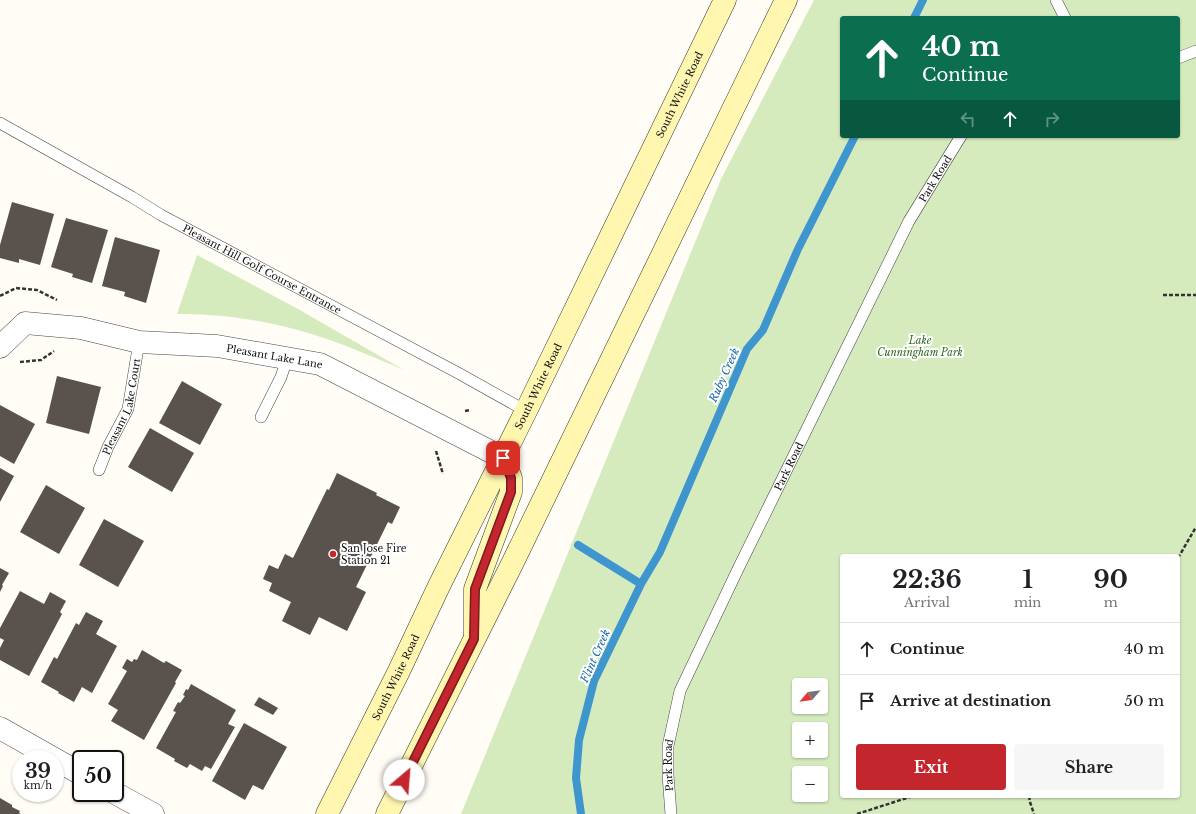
<!DOCTYPE html>
<meta charset="utf-8">
<style>
body{margin:0;font-family:"Libre Baskerville",serif;background:#f6f6f6;color:#202124;height:100vh;display:flex;flex-direction:column;font-size:15px;white-space:nowrap}
*{box-sizing:border-box;margin:0}
p{font-size:13px;color:#757577}
.icon{flex:none;width:22px;height:22px;fill:none;stroke:currentColor;stroke-width:2;stroke-linecap:round;stroke-linejoin:round}
.map{position:relative;flex:1;overflow:hidden}
.panel{position:absolute;left:840px;top:554px;width:340px;height:244px;display:flex;flex-direction:column;background:#fff;border-radius:4px;box-shadow:0 1px 3px #0004}
.panel>*{flex:none}
.top-card{position:absolute;left:840px;top:16px;width:340px;height:122px;border-radius:4px;box-shadow:0 1px 3px #0004;background:#0b6e4f;color:#fff;overflow:hidden}
.needle{width:26px;rotate:242deg}
.buttons{position:absolute;left:792px;top:678px;display:grid;gap:8px}
.buttons a{display:grid;place-items:center;width:36px;height:36px;border-radius:4px;background:#fff;box-shadow:0 1px 3px #0004;font-size:20px}
.speed{position:absolute;left:12px;top:750px;display:flex;gap:8px;font-size:20px;font-weight:700;text-align:center}
.speed>*{display:grid;place-content:center;width:52px;height:52px;border-radius:50%;background:#fff;box-shadow:0 1px 3px #0004;line-height:1}
.speed small{font-size:10px;font-weight:400}
.speed .limit{border:2px solid #111;border-radius:6px;background:#fff;color:#111}
.pin{position:absolute;display:grid;place-items:center;width:34px;height:34px;color:#fff;margin:-17px;border-radius:8px;box-shadow:0 2px 6px #0006}
.me{position:absolute;width:44px;margin:-22px;rotate:27deg;stroke-linejoin:round;filter:drop-shadow(0 0 3px #0008)}
.turn{display:flex;align-items:center;gap:14px;height:84px;padding:0 16px;font-size:18px}
.turn .icon{width:52px;height:52px;stroke-width:2.5}
.turn b{display:block;font-size:28px;line-height:34px}
.lanes{display:flex;align-items:center;height:38px;padding:0 16px;background:#0003;justify-content:center;gap:20px;direction:ltr}
.lanes .off{opacity:.35}
.eta{display:flex;justify-content:space-evenly;align-items:center;height:68px;text-align:center}
.eta b{font-size:24px;font-weight:800;line-height:28px}
.cta{display:flex;gap:8px;margin-top:auto;padding:8px 16px}
.cta a{flex:1;height:46px;border-radius:4px;background:#c4262e;color:#fff;font-size:16px;font-weight:800;line-height:46px;text-align:center}
.cta a+a{background:#f6f6f6;color:#202124}
ul{padding:0;list-style:none}
li{display:flex;align-items:center;gap:12px;height:52px;padding:0 16px;border-top:1px solid #e0e0e0}
li div{flex:1}
li b{display:block;font-size:15px}
li em{font-style:normal}
.map>svg:first-child{display:block}
.green{fill:#d5ebbd;fill-rule:evenodd}
.lines{fill:none;stroke-linecap:round;stroke-linejoin:round}
.stream{stroke:#3f96cf;stroke-width:8}
.building{fill:#5a524d}
.lane-casing{stroke:#444;stroke-width:12}
.street-casing{stroke:#444;stroke-width:23}
.secondary-casing{stroke:#333;stroke-width:23}
.path{stroke:#333;stroke-width:2.5;stroke-dasharray:4 2;stroke-linecap:butt}
.lane{stroke:#fff;stroke-width:11}
.street{stroke:#fff;stroke-width:22}
.secondary{stroke:#fff6b0;stroke-width:22}
.route-casing{stroke:#7f191e;stroke-width:10}
.route{stroke:#c4262e;stroke-width:7}
.poi-dot{fill:#c4262e;stroke:#fff;stroke-width:1.5}
.labels{text-anchor:middle;stroke-width:4;stroke-linejoin:round;paint-order:stroke}
.street-label{font-size:10px;fill:#111;stroke:#fff}
.park-label{font-size:10px;font-style:italic;fill:#2f6b1f;stroke:#fff}
.poi-label{font-size:10px;fill:#111;stroke:#fff;text-anchor:start}
.water-label{font-size:11px;font-style:italic;fill:#1768a6;stroke:#fff}
</style>
<div class="map">
<svg width="1196" height="814" viewBox="0 0 1196 814">
<rect width="100%" height="100%" fill="#fffdf5"/>
<path class="green" d="M 814,0 L 1196,0 L 1196,814 L 461,814 L 721,179 ZM 842,18 L 1178,18 L 1178,136 L 842,136 ZM 842,556 L 1178,556 L 1178,796 L 842,796 ZM 799,685 L 821,685 L 821,707 L 799,707 ZM 799,729 L 821,729 L 821,751 L 799,751 ZM 799,773 L 821,773 L 821,795 L 799,795 Z
M 197,255 L 298,309 L 404,370 C 383,361 362,352 341,344 C 290,325 232,313 177,314 Z"/>
<g class="lines">
<path class="stream" d="M 914,18 L 923,0
M 578,545 L 641,584 L 594,681 L 579,740 L 576,778 L 581,814
M 641,584 L 660,552 L 747,349 L 763,330 L 798,249 L 855,136"/>
</g>
<path class="building" d="M 12,202 L 54,214 L 40,265 L 19,259 L 19,263 L 0,258 L 0,245 Z
M 66,218 L 108,230 L 92,283 L 72,277 L 73,274 L 51,267 Z
M 115,237 L 160,250 L 146,303 L 124,296 L 125,292 L 102,286 Z
M 57,376 L 101,387 L 89,434 L 46,423 Z
M 182,381 L 222,404 L 200,445 L 159,423 Z
M 0,405 L 35,424 L 14,464 L 0,456 Z
M 150,428 L 194,453 L 172,492 L 128,467 Z
M 0,468 L 14,476 L 0,502 Z
M 337,473 L 377,493 L 376,495 L 400,507 L 392,524 L 388,522 L 356,587 L 366,592 L 347,631 L 319,617 L 310,635 L 282,621 L 291,602 L 269,591 L 272,583 L 263,579 L 269,565 L 278,569 L 285,554 L 293,558 L 327,489 L 329,490 Z
M 46,485 L 85,508 L 59,554 L 20,532 Z
M 104,519 L 144,541 L 118,587 L 79,565 Z
M 0,568 L 9,573 L 2,585 L 3,586 L 0,592 Z
M 20,591 L 44,604 L 50,592 L 66,601 L 60,612 L 62,614 L 29,676 L 0,660 L 0,648 L 4,640 L 0,638 L 0,628 Z
M 86,612 L 103,621 L 96,634 L 117,646 L 92,693 L 82,687 L 74,702 L 58,693 L 59,692 L 41,682 L 54,657 L 57,659 L 76,623 L 79,625 Z
M 142,650 L 164,663 L 166,661 L 182,670 L 175,682 L 176,683 L 144,740 L 111,721 L 118,710 L 108,704 L 127,671 L 122,668 L 127,659 L 132,662 L 134,659 L 137,660 Z
M 191,684 L 236,710 L 228,724 L 235,727 L 211,769 L 205,766 L 202,771 L 190,764 L 187,768 L 174,761 L 175,759 L 156,748 L 176,712 L 173,711 L 178,702 L 180,703 L 185,696 L 183,695 L 186,689 L 188,690 Z
M 259,697 L 278,708 L 273,715 L 254,705 Z
M 244,723 L 287,747 L 263,790 L 253,785 L 245,800 L 212,781 Z
M 0,798 L 12,805 L 12,807 L 20,811 L 19,813 L 21,814 L 0,814 Z"/>
<g class="lines">
<g class="lane-casing">
<g id="lane">
<path d="M 1056,0 L 1065,18"/>
<path d="M 1178,58 L 1196,51"/>
<path id="s1" d="M 0,123 L 132,197 L 161,215 L 460,374 L 526,411"/>
<path d="M 261,417 L 281,377 L 287,359"/>
<path id="s2" d="M 99,470 L 108,447 L 128,409 L 139,342"/>
<path id="s3" d="M 671,814 L 668,775 L 668,746 L 680,691 L 738,569 L 909,221 L 961,136"/>
</g>
</g>
<g class="street-casing">
<g id="street">
<path id="s4" d="M 0,347 L 25,323 L 81,328 L 139,342 L 217,346 L 320,364 L 503,458"/>
<path d="M 0,728 L 81,774"/>
<path d="M 115,793 L 153,814"/>
</g>
</g>
<g class="secondary-casing">
<g id="secondary">
<path d="M 475,634 L 475,589 L 511,492 L 511,478 L 503,458"/>
<path id="s5" d="M 327,814 L 398,673 L 438,588 L 526,411 L 725,0"/>
<path d="M 387,814 L 513,562 L 786,0"/>
</g>
</g>
<path class="path" d="M 1163,295 L 1196,295
M 0,296 L 16,288 L 37,290 L 57,300
M 20,362 L 41,360 L 54,351
M 465,411 L 471,410
M 436,451 L 443,474
M 1178,558 L 1196,527
M 1029,796 L 1030,802 L 1034,814
M 857,814 L 913,796"/>
<use href="#lane" class="lane"/>
<use href="#street" class="street"/>
<use href="#secondary" class="secondary"/>
</g>
<g class="lines">
<g class="route-casing">
<path id="route" d="M 404,780 L 474,639 L 475,589 L 511,492 L 511,478 L 503,458"/>
</g>
<use href="#route" class="route"/>
</g>
<circle class="poi-dot" cx="333" cy="554" r="4"/>
<g class="labels">
<g class="street-label">
<text dy="4" stroke="none"><textPath href="#s5" startOffset="801">South White Road</textPath></text>
<text dy="4" stroke="none"><textPath href="#s3" startOffset="697">Park Road</textPath></text>
<text dy="4" stroke="none"><textPath href="#s1" startOffset="300">Pleasant Hill Golf Course Entrance</textPath></text>
<text dy="4" stroke="none"><textPath href="#s4" startOffset="287">Pleasant Lake Lane</textPath></text>
<text dy="4" stroke="none"><textPath href="#s5" startOffset="477">South White Road</textPath></text>
<text dy="4" stroke="none"><textPath href="#s2" startOffset="68">Pleasant Lake Court</textPath></text>
<text dy="4" stroke="none"><textPath href="#s3" startOffset="374">Park Road</textPath></text>
<text dy="4" stroke="none"><textPath href="#s5" startOffset="153">South White Road</textPath></text>
<text dy="4" stroke="none"><textPath href="#s3" startOffset="49">Park Road</textPath></text>
</g>
<g class="park-label">
<text x="920" y="344">Lake<tspan x="920" dy="12">Cunningham Park</tspan></text>
</g>
<g class="poi-label">
<text x="341" y="552">San Jose Fire<tspan x="341" dy="12">Station 21</tspan></text>
</g>
<g class="water-label">
<text transform="translate(724 375) rotate(-66)" y="4">Ruby Creek</text>
<text transform="translate(595 656) rotate(-66)" y="4">Flint Creek</text>
</g>
</g>
</svg>
<div class="buttons">
<a><svg class="needle" viewBox="-14 -14 28 28"><path d="M0-13l5 13h-10z" fill="#e53935"/><path d="M0 13l5-13h-10z" fill="#757577"/></svg></a>
<a>+</a>
<a>−</a>
</div>
<div class="speed"><div>39<small>km/h</small></div><div class="limit">50</div></div>
<div class="pin" style="left:503px;top:458px;background:#d93025"><svg class="icon" aria-label="arrive" viewBox="0 0 24 24"><path d="M6 21V4h12l-3 4 3 4H6"/></svg></div>
<svg class="me" style="left:404px;top:780px" viewBox="-20 -20 40 40"><circle r="19" fill="#fff"/><path d="M0-13L10 11 0 6-10 11z" fill="#c4262e"/></svg>
<div class="top-card">
<div class="turn"><svg class="icon" aria-label="ahead" viewBox="0 0 24 24"><path d="M12 20V5M6 11l6-6 6 6"/></svg><div><b>40 m</b>Continue</div></div>
<div class="lanes"><svg class="icon off" aria-label="left" viewBox="0 0 24 24"><path d="M17 20v-9H6M10 6l-5 5 5 5"/></svg><svg class="icon" aria-label="ahead" viewBox="0 0 24 24"><path d="M12 20V5M6 11l6-6 6 6"/></svg><svg class="icon off" aria-label="right" viewBox="0 0 24 24"><path d="M7 20v-9h11M14 6l5 5-5 5"/></svg></div>
</div>
<section class="panel">
<div class="eta">
<div><b>22:36</b><p>Arrival</p></div>
<div><b>1</b><p>min</p></div>
<div><b>90</b><p>m</p></div>
</div>
<ul>
<li><svg class="icon" aria-label="ahead" viewBox="0 0 24 24"><path d="M12 20V5M6 11l6-6 6 6"/></svg><div><b>Continue</b></div><em>40 m</em></li>
<li><svg class="icon" aria-label="arrive" viewBox="0 0 24 24"><path d="M6 21V4h12l-3 4 3 4H6"/></svg><div><b>Arrive at destination</b></div><em>50 m</em></li>
</ul>
<div class="cta"><a>Exit</a><a>Share</a></div>
</section>
</div>
